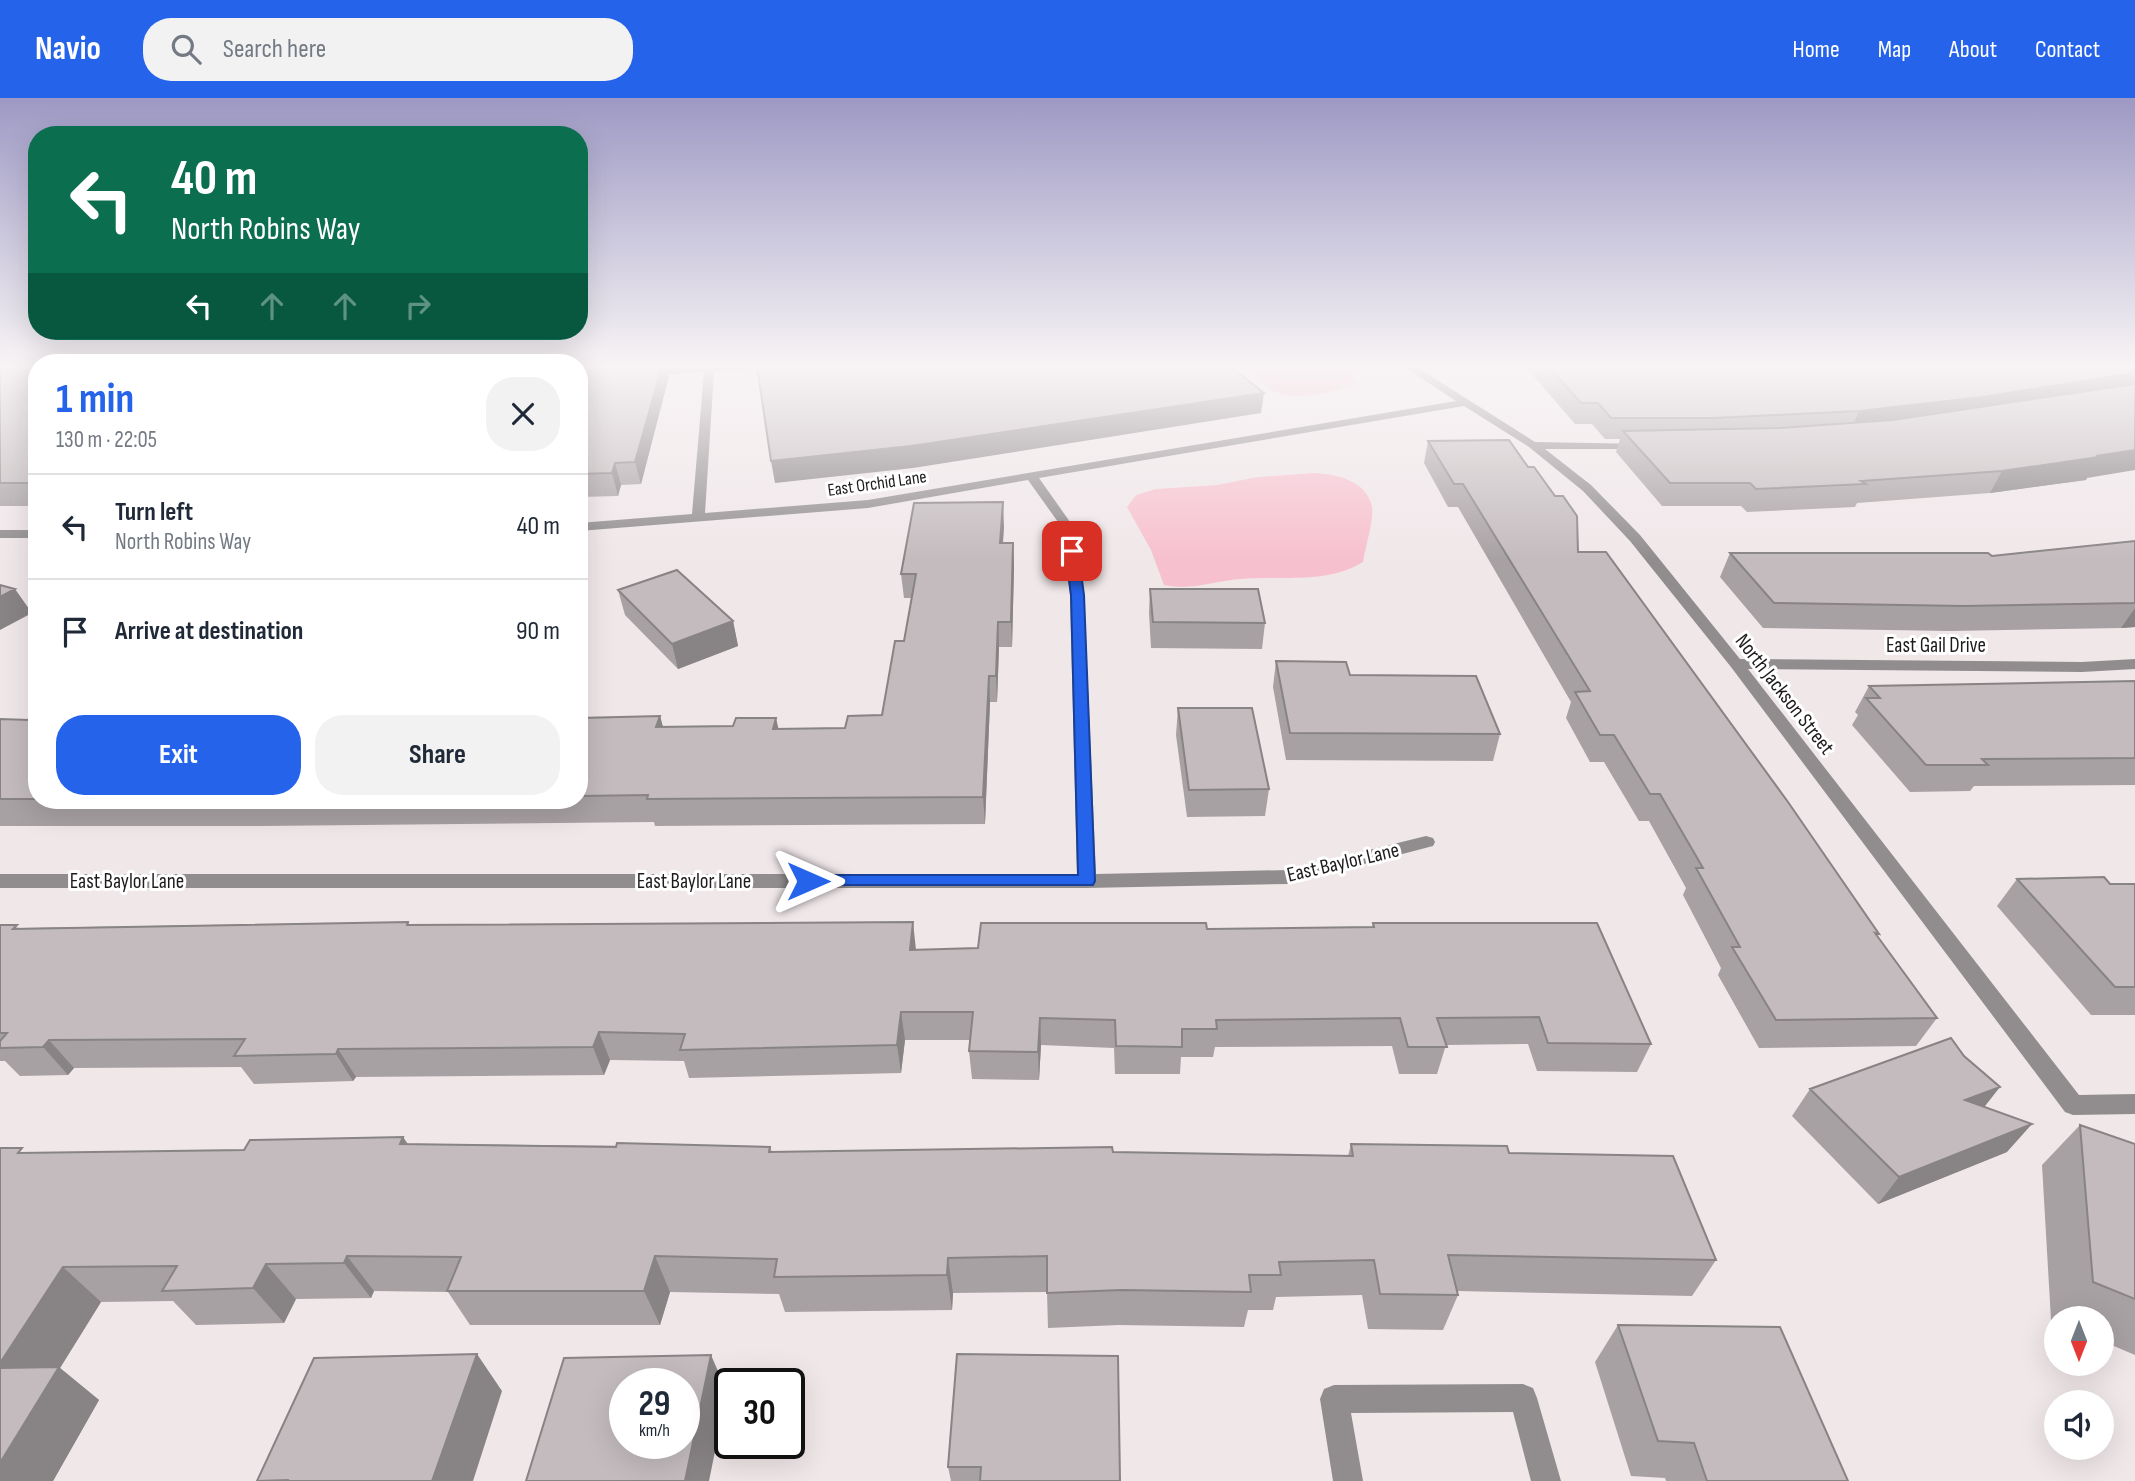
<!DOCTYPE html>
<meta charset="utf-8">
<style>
body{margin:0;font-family:"Sofia Sans Condensed",sans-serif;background:#f2f2f3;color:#1f2937;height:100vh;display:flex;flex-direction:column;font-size:26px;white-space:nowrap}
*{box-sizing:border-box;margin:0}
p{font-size:23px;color:#747a83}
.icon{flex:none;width:38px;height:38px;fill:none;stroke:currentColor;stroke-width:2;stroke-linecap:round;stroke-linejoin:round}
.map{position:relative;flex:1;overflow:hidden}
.panel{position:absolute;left:28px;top:256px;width:560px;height:455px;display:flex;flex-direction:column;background:#fff;border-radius:28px;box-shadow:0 7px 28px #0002}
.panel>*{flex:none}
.hud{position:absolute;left:28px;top:28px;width:560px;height:214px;border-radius:28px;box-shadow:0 7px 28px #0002;background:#0b6e4f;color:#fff;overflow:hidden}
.needle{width:46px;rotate:180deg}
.buttons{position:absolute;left:2044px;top:1208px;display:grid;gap:14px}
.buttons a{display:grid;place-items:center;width:70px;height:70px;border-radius:50%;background:#fff;box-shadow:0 7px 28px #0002;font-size:35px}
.speed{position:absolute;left:609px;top:1270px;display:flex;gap:14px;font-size:35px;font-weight:700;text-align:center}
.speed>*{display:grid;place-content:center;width:91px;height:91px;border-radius:50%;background:#fff;box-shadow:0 7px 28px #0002;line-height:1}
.speed small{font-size:18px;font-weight:400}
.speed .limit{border:4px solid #111;border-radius:10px;background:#fff;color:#111}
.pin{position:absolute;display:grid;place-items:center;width:60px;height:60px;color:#fff;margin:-30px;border-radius:14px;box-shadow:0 4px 10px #0006}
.me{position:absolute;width:77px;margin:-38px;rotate:90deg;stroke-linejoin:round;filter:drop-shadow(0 0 5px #0008)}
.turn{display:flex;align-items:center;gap:24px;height:147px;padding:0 28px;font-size:32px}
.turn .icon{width:91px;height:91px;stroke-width:2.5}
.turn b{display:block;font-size:49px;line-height:60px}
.lanes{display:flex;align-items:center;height:66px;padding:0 28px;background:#0003;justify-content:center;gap:35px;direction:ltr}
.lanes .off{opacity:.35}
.round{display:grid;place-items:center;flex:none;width:74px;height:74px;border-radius:28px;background:#f2f2f3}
.head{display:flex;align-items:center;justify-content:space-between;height:119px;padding:0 28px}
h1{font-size:42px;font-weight:700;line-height:52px;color:#2563eb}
.action{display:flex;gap:14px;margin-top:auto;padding:14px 28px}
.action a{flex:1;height:80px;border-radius:28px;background:#2563eb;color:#fff;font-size:28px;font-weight:700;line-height:80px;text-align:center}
.action a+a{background:#f2f2f3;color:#1f2937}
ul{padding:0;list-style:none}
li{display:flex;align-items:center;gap:21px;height:105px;padding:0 28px;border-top:2px solid #e0e1e3}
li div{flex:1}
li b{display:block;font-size:26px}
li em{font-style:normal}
header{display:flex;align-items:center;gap:42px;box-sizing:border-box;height:98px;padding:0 35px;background:#2563eb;color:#fff}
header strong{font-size:33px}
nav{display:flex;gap:38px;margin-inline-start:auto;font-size:24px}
.search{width:490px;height:63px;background:#f2f2f3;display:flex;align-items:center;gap:18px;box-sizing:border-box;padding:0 24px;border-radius:28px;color:#747a83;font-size:26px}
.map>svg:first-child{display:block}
.green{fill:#f7c0ce}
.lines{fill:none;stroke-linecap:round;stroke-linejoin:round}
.street{fill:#918d8e;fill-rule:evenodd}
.wall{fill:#a8a1a3}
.shaded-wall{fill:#888384}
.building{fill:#c3bbbd;stroke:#888384;stroke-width:2;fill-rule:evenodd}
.route{fill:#2563eb;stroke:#184099;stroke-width:2}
.labels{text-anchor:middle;stroke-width:6;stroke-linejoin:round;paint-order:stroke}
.far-street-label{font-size:18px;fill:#1e1b1c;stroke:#fff}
.street-label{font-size:21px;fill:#1e1b1c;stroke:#fff}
</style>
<header>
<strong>Navio</strong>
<div class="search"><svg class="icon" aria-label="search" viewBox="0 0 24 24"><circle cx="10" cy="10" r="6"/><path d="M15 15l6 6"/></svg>Search here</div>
<nav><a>Home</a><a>Map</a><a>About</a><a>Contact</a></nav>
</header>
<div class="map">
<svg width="2135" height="1383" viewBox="0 0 2135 1383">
<rect width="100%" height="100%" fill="#f0e7e9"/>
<path class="green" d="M 1254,268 L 1346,268 L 1357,285 C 1327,297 1265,313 1254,268 Z
M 1314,375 C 1335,376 1367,382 1372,409 C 1374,421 1365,451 1363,464 C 1325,487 1282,477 1240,481 C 1213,483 1192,493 1164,487 L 1151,452 L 1127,409 L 1136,397 L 1156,391 L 1217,387 L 1258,379 Z"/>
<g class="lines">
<path class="street" d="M 703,268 L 760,268 L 755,271 L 714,274 L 705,415 L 868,402 L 1456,303 L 1403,268 L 1415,268 L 1535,344 L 1646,346 L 1646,350 L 1642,351 L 1545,351 L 1591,387 L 1640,437 L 1740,561 L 2082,564 L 2135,561 L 2135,571 L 2082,574 L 1748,571 L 2079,997 L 2135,996 L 2135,1016 L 2073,1017 L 2065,1014 L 1731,569 L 1630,443 L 1583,393 L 1529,349 L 1464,308 L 1039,380 L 1075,431 L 1084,497 L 1096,776 L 1288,772 L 1426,738 L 1433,740 L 1435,744 L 1433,748 L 1288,786 L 1087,790 L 0,790 L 0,776 L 1077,776 L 1070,497 L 1063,431 L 1028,382 L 868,410 L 579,433 L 579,425 L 692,416 L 704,274 L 647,278 L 642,275 L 647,272 Z
M 0,432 L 37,432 L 37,440 L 0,440 Z
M 1523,1286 L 1533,1290 L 1537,1300 L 1561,1383 L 1531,1383 L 1513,1314 L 1351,1315 L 1363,1383 L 1333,1383 L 1320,1301 L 1324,1291 L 1334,1287 Z"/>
</g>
<path class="wall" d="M 0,268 L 37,268 L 37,408 L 0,408 Z
M 579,268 L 669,278 L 641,386 L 621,387 L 618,398 L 579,399 Z
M 1525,268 L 2135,268 L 2086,382 L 1990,395 L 1857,405 L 1855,409 L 1747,414 L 1741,408 L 1662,408 L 1616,354 L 1620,341 L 1605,341 L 1592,326 L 1575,326 Z
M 1428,343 L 1578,454 L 1879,836 L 1877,838 L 1937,920 L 1916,948 L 1759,950 L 1718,877 L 1721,870 L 1683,797 L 1686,790 L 1649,723 L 1639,723 L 1604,664 L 1590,664 L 1566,620 L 1571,604 L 1458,409 L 1448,409 L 1424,365 Z
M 1004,428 L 1003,445 L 1013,445 L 1014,469 L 1012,549 L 999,549 L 997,604 L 990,604 L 985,726 L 655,728 L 654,724 L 263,728 L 0,728 L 0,621 L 29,622 L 37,618 L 37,702 L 579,702 L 579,620 L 660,618 L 663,629 L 779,631 L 845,630 L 882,617 L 904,543 L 912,500 L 904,500 L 901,476 Z
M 2135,443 L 2135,529 L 2121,530 L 1950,533 L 1763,530 L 1720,479 L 1730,455 L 1992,458 Z
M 1150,491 L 1265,525 L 1262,551 L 1151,550 L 1149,515 Z
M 618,492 L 733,523 L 738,548 L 678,571 L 625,517 Z
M 1276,563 L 1500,636 L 1493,663 L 1286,662 L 1273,589 Z
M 2135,583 L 2135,687 L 1974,688 L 1970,693 L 1910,694 L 1852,627 L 1858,617 L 1855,614 L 1869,588 Z
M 1178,610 L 1269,691 L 1265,718 L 1187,719 L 1176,637 Z
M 2017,781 L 2110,786 L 2135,786 L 2135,917 L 2091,917 L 1997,808 Z
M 408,824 L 410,827 L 916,852 L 978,850 L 1207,831 L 1372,829 L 1373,825 L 1651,946 L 1637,974 L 1537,973 L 1528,946 L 1446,947 L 1437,976 L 1399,976 L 1392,948 L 1215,949 L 1213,959 L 1181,959 L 1180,976 L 1115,976 L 1114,950 L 1041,947 L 1039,982 L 972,981 L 969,953 L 970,942 L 905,942 L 901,975 L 689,980 L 684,963 L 610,962 L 604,977 L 356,979 L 353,983 L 254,986 L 241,969 L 74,970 L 68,977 L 20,978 L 5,963 L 0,963 L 0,827 L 20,830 Z
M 1810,991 L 1984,1009 L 2007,1054 L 1878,1106 L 1792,1018 Z
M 2080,1027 L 2135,1046 L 2135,1257 L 2102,1243 L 2102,1220 L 2056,1220 L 2056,1224 L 2051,1222 L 2042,1067 Z
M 403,1039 L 408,1046 L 770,1049 L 772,1054 L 1113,1054 L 1348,1058 L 1351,1046 L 1509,1055 L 1716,1162 L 1692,1198 L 1457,1193 L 1458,1197 L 1443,1232 L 1368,1231 L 1362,1197 L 1276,1199 L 1273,1212 L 1248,1212 L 1244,1229 L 1119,1227 L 1048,1230 L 1047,1194 L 953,1195 L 952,1212 L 785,1214 L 779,1196 L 670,1194 L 660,1227 L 470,1227 L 448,1194 L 374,1193 L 371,1200 L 296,1201 L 284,1225 L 196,1227 L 173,1203 L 101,1204 L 60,1270 L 99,1302 L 53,1383 L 27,1055 L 244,1052 Z
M 1618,1227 L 1848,1383 L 1666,1383 L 1665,1380 L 1631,1378 L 1595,1264 Z
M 1118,1258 L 1120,1383 L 951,1383 L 948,1369 Z"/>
<path class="shaded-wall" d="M 662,268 L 667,268 L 669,278 L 641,386 L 635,364 Z
M 2135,275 L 2135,293 L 1850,334 L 1859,313 Z
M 1264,295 L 1261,315 L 913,370 L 775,385 L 771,363 Z
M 2135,352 L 2135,372 L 2087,380 L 2086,382 L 1990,395 L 2002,373 Z
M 615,365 L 621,387 L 618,398 L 612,375 Z
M 1003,404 L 1004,428 L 1001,469 L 1000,445 Z
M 1013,445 L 1014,469 L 1012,549 L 1011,524 Z
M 15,491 L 32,515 L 0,532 L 0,499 Z
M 2135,510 L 2135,529 L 2121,530 Z
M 733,523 L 738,548 L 678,571 L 672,546 Z
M 998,524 L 999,549 L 997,604 L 996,578 Z
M 989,578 L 990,604 L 985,726 L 983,699 Z
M 660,618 L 667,644 L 656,629 Z
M 776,620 L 782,646 L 773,631 Z
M 913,824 L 916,852 L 910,852 Z
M 901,914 L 905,942 L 901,975 L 897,947 Z
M 1040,920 L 1041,947 L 1039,982 L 1038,954 Z
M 599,934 L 610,962 L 604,977 L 593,949 Z
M 49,942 L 74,970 L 68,977 L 43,949 Z
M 338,951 L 356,979 L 353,983 L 336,956 Z
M 2000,989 L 1978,1017 L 1965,1002 Z
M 2032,1026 L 2007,1054 L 1878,1106 L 1899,1079 Z
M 403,1039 L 426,1076 L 400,1046 Z
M 347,1158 L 374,1193 L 371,1200 L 344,1165 Z
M 655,1158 L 670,1194 L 660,1227 L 644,1193 Z
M 948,1160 L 953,1195 L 952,1212 L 947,1177 Z
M 266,1166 L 296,1201 L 284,1225 L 253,1190 Z
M 63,1169 L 101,1204 L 60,1270 L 99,1302 L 53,1383 L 0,1383 L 0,1265 Z
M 477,1256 L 502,1293 L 473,1383 L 432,1383 Z
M 711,1257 L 727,1294 L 709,1383 L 685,1383 Z"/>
<path class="building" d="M 0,268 L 37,268 L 37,385 L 0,385 Z
M 579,268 L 662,268 L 635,364 L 615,365 L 612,375 L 579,376 Z
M 757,268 L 1230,268 L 1264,295 L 911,348 L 771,363 Z
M 1548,268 L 2135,268 L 2135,275 L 1982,299 L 1859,313 L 1714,320 L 1611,320 L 1598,305 L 1581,305 Z
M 2135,286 L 2135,352 L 2096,358 L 2099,359 L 2002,373 L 1861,383 L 1866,386 L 1756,391 L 1750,385 L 1670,385 L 1623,333 L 1780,330 L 1893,322 Z
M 1509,342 L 1528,369 L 1534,369 L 1555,398 L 1563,398 L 1577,418 L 1578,454 L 1606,454 L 1788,704 L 1879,836 L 1875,835 L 1937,920 L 1776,922 L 1732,849 L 1740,849 L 1696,770 L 1703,770 L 1660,696 L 1650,696 L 1614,637 L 1600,637 L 1575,594 L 1590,593 L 1463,386 L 1454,386 L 1428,343 Z
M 1003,404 L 1000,445 L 1013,445 L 1011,524 L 998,524 L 996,578 L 989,578 L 983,699 L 647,701 L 648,697 L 579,698 L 579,620 L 660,618 L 656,629 L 733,628 L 736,620 L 776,620 L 773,631 L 845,630 L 848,618 L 882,617 L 895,543 L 904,543 L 916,476 L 901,476 L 914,405 Z
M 2135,443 L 2135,505 L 1964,508 L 1774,505 L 1730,455 L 1988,455 L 1992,458 Z
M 677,472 L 733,523 L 672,546 L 618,492 Z
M 0,487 L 15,491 L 0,499 Z
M 1150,491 L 1258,491 L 1265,525 L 1153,524 Z
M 1276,563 L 1346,564 L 1350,577 L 1476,578 L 1500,636 L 1290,635 Z
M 2135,583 L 2135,660 L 1982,661 L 1988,667 L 1926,667 L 1866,600 L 1880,600 L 1869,588 Z
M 1178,610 L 1252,610 L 1269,691 L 1189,692 Z
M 29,618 L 37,618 L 37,701 L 0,701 L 0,621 L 29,622 Z
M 2104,779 L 2110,786 L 2135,786 L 2135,889 L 2115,889 L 2017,781 Z
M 408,824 L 407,827 L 913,824 L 910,852 L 978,850 L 981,825 L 1206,825 L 1207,831 L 1374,829 L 1373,825 L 1597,825 L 1651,946 L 1548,945 L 1539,919 L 1437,920 L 1447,949 L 1408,949 L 1400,920 L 1216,922 L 1217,931 L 1182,931 L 1182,949 L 1116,948 L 1115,922 L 1040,920 L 1038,954 L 969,953 L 973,914 L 901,914 L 897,947 L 680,952 L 685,936 L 599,934 L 593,949 L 338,951 L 336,956 L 234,958 L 245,941 L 49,942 L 43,949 L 0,950 L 0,943 L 7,935 L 0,935 L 0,827 L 17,827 L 13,831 Z
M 1951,940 L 1964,958 L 2000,989 L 1965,1002 L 2032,1026 L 1899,1079 L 1810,991 Z
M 2080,1027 L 2135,1046 L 2135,1201 L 2093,1184 Z
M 403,1039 L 400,1046 L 616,1049 L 617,1045 L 770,1049 L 769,1054 L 1112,1049 L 1113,1054 L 1353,1058 L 1351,1046 L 1507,1048 L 1509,1055 L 1673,1058 L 1716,1162 L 1448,1157 L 1458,1197 L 1380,1196 L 1374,1162 L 1279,1164 L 1281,1177 L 1249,1177 L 1251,1194 L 1121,1192 L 1047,1195 L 1047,1158 L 948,1160 L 947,1177 L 774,1179 L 777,1161 L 655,1158 L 644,1193 L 447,1193 L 461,1159 L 347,1158 L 344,1165 L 266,1166 L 253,1190 L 162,1193 L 177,1168 L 63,1169 L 0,1265 L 0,1050 L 22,1050 L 18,1055 L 244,1052 L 250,1042 Z
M 1618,1227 L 1780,1229 L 1848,1383 L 1707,1383 L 1694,1345 L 1658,1343 Z
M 477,1256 L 432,1383 L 286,1383 L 287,1382 L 257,1383 L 314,1260 Z
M 957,1256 L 1118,1258 L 1120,1383 L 980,1383 L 981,1369 L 948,1369 Z
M 711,1257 L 685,1383 L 526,1383 L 564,1260 ZM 625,1286 L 684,1286 L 684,1346 L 625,1346 Z
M 59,1269 L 0,1365 L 0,1270 Z"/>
<linearGradient id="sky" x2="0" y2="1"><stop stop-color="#9d99c4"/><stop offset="0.58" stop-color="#f8f4f5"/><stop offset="1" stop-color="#f8f4f5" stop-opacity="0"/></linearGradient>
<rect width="2135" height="462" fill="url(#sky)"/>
<path class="route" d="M 1072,449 L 1078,453 L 1084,497 L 1095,783 L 1093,787 L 802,787 L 799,783 L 808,777 L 1078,777 L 1071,497 L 1065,453 Z"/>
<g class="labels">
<g class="far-street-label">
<text transform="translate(877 385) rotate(-8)" y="6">East Orchid Lane</text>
</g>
<g class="street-label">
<text x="1936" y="554">East Gail Drive</text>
<text transform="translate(1785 596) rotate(52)" y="7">North Jackson Street</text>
<text transform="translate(1343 764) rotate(-13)" y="7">East Baylor Lane</text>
<text x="127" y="790">East Baylor Lane</text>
<text x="694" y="790">East Baylor Lane</text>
</g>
</g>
</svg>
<div class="buttons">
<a><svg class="needle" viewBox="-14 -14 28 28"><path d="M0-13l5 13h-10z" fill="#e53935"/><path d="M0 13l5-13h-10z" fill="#747a83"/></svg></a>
<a><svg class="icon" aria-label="sound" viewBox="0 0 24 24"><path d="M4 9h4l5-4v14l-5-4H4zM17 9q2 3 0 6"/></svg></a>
</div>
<div class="speed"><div>29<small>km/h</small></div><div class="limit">30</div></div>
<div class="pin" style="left:1072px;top:453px;background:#d93025"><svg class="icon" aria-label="arrive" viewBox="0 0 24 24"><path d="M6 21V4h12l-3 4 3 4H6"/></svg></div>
<svg class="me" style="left:808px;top:783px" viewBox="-20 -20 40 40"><path d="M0-17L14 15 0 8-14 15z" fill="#2563eb" stroke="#fff" stroke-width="4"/></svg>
<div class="hud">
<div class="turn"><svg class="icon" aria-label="left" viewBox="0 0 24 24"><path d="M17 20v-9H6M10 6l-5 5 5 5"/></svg><div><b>40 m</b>North Robins Way</div></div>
<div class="lanes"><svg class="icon" aria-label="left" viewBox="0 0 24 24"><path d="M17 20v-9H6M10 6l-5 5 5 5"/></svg><svg class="icon off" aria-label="ahead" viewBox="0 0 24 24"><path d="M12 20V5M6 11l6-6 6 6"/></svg><svg class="icon off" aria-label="ahead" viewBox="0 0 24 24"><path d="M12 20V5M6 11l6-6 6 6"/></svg><svg class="icon off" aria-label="right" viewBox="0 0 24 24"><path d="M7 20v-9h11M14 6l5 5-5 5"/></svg></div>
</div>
<section class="panel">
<div class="head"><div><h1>1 min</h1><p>130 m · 22:05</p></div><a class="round"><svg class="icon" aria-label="close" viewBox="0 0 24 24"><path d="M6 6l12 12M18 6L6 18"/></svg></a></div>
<ul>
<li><svg class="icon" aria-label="left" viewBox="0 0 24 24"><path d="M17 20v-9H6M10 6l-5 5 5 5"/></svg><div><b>Turn left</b><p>North Robins Way</p></div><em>40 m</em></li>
<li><svg class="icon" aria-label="arrive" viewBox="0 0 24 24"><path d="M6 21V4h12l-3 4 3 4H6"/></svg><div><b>Arrive at destination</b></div><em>90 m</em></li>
</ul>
<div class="action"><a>Exit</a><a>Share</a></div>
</section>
</div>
